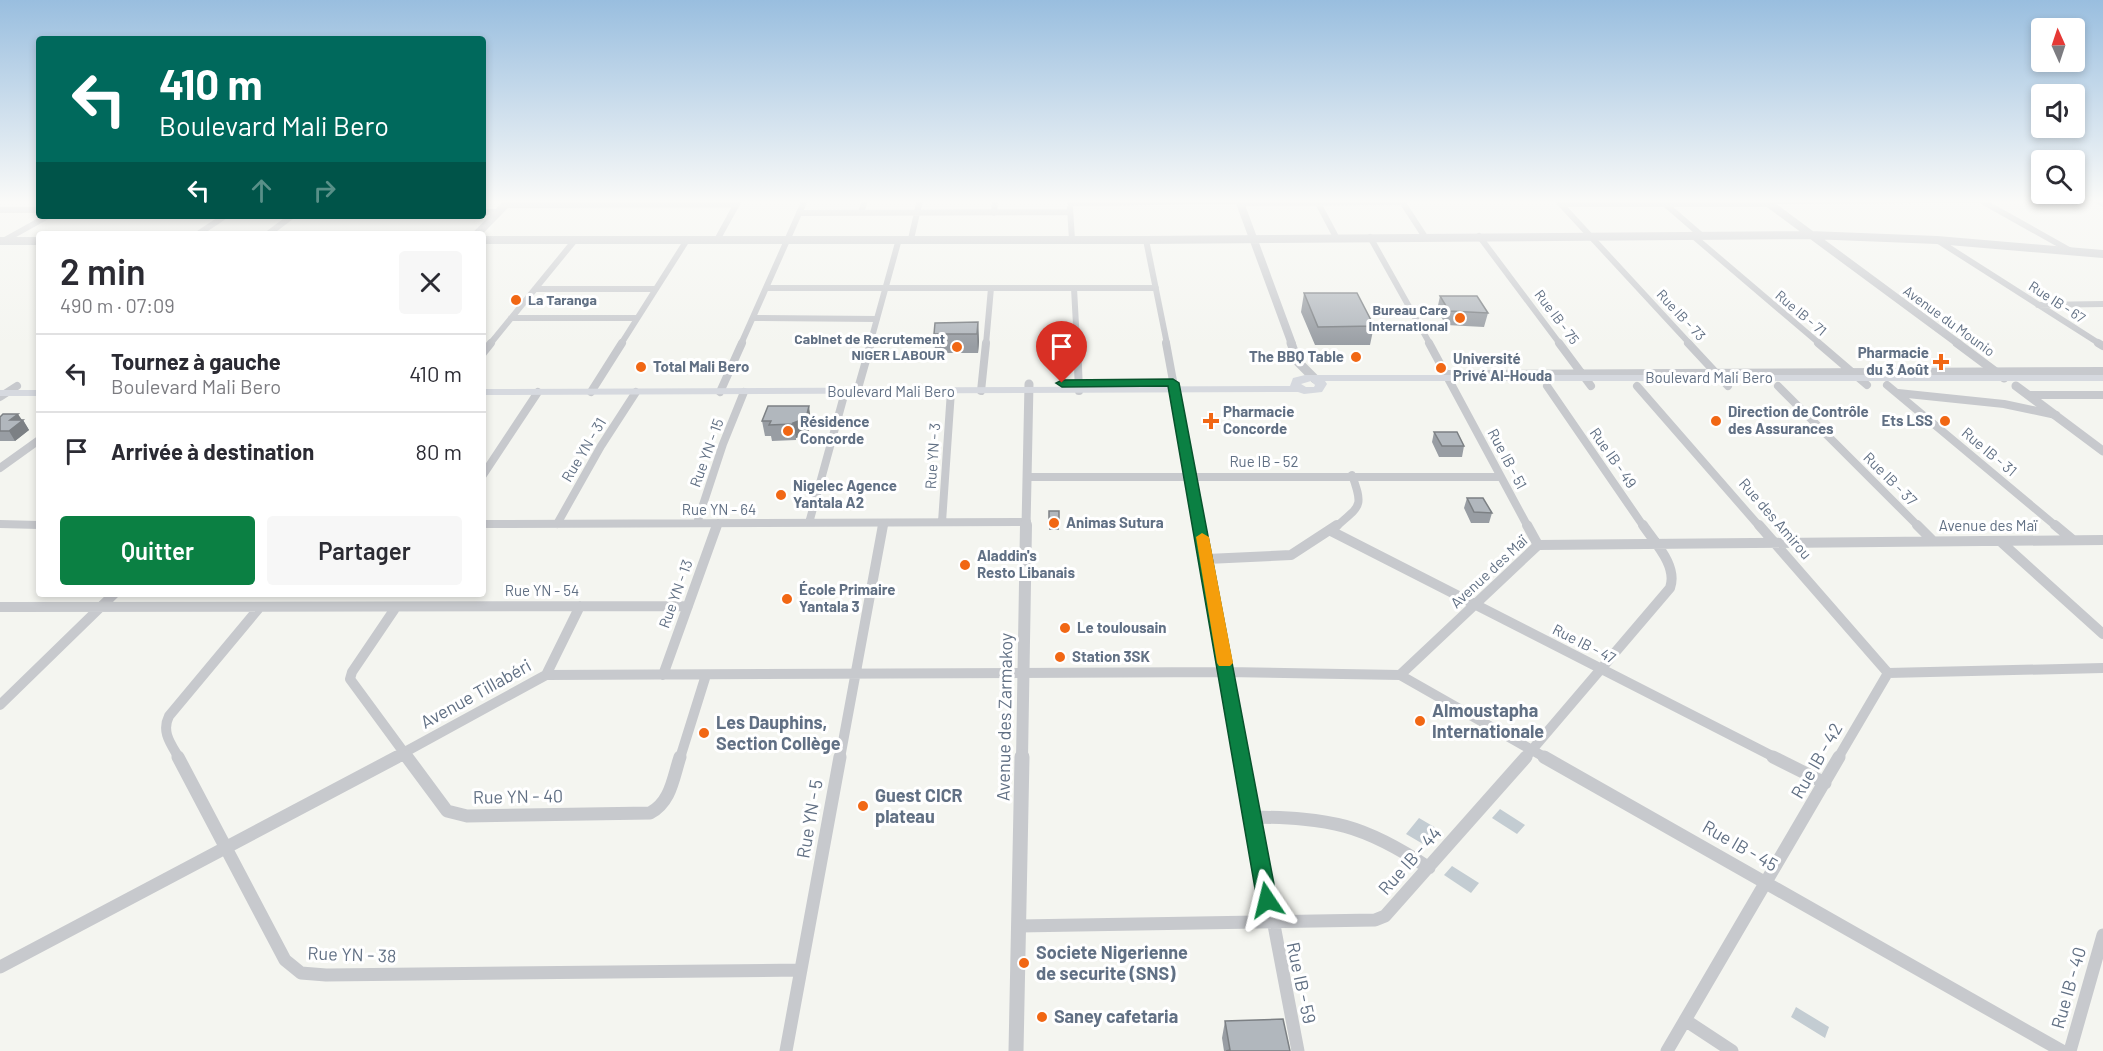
<!DOCTYPE html>
<html lang="fr">
<meta charset="utf-8">
<style>
body{margin:0;font-family:Barlow,sans-serif;background:#f7f7f7;color:#2b2b33;height:100vh;display:flex;flex-direction:column;font-size:22px;white-space:nowrap}
*{box-sizing:border-box;margin:0}
p{font-size:20px;color:#7c7c81}
.icon{flex:none;width:33px;height:33px;fill:none;stroke:currentColor;stroke-width:2;stroke-linecap:round;stroke-linejoin:round}
.map{position:relative;flex:1;overflow:hidden}
.side{position:absolute;left:36px;top:231px;width:450px;height:366px;display:flex;flex-direction:column;background:#fff;border-radius:6px;box-shadow:0 3px 9px #0003}
.side>*{flex:none}
.top-card{position:absolute;left:36px;top:36px;width:450px;height:183px;border-radius:6px;box-shadow:0 3px 9px #0003;background:#00695c;color:#fff;overflow:hidden}
.needle{width:39px;rotate:357deg}
.tools{position:absolute;left:2031px;top:18px;display:grid;gap:12px}
.tools a{display:grid;place-items:center;width:54px;height:54px;border-radius:6px;background:#fff;box-shadow:0 3px 9px #0003;font-size:30px}
.pin{position:absolute;display:grid;place-items:center;width:51px;height:51px;color:#fff;margin:-62px -26px;border-radius:50% 50% 50% 0;rotate:-45deg;box-shadow:0 0 6px #0007}
.pin .icon{rotate:45deg}
.me{position:absolute;width:66px;margin:-33px;rotate:350deg;stroke-linejoin:round;filter:drop-shadow(0 0 4px #0008)}
.turn{display:flex;align-items:center;gap:21px;height:126px;padding:0 24px;font-size:27px}
.turn .icon{width:78px;height:78px;stroke-width:2.5}
.turn b{display:block;font-size:42px;line-height:51px}
.lanes{display:flex;align-items:center;height:57px;padding:0 24px;background:#0003;justify-content:center;gap:30px;direction:ltr}
.lanes .off{opacity:.35}
.round{display:grid;place-items:center;flex:none;width:63px;height:63px;border-radius:6px;background:#f7f7f7}
.overview{display:flex;align-items:center;justify-content:space-between;height:102px;padding:0 24px}
h1{font-size:36px;font-weight:600;line-height:45px}
.action{display:flex;gap:12px;margin-top:auto;padding:12px 24px}
.action a{flex:1;height:69px;border-radius:6px;background:#0b8043;color:#fff;font-size:24px;font-weight:600;line-height:69px;text-align:center}
.action a+a{background:#f7f7f7;color:#2b2b33}
ul{padding:0;list-style:none}
li{display:flex;align-items:center;gap:18px;height:78px;padding:0 24px;border-top:2px solid #e1e1e2}
li div{flex:1}
li b{display:block;font-size:22px}
li em{font-style:normal}
.map>svg:first-child{display:block}
.water{fill:#c3ccd2}
.lines{fill:none;stroke-linecap:round;stroke-linejoin:round}
.river{fill:#c3ccd2;fill-rule:evenodd}
.minor-far3{stroke:#c7c9cd;stroke-width:6}
.minor-far2{stroke:#c7c9cd;stroke-width:8}
.minor-far1{stroke:#c7c9cd;stroke-width:10}
.minor{stroke:#c7c9cd;stroke-width:13}
.tertiary-far3{stroke:#c7c9cd;stroke-width:8}
.tertiary-far2{stroke:#c7c9cd;stroke-width:9}
.tertiary-far1{stroke:#c7c9cd;stroke-width:12}
.tertiary{stroke:#c7c9cd;stroke-width:15}
.primary{fill:#d6d9df;fill-rule:evenodd}
.wall{fill:#989da3}
.shaded-wall{fill:#7c8084}
.building{fill:#b1b7bd;stroke:#7c8084;stroke-width:1.5}
.route{fill:#0b8043;stroke:#07532c;stroke-width:1.5}
.slow{fill:#f59e0b}
.poi-dot{fill:#f16714;stroke:#fff;stroke-width:2}
.labels{text-anchor:middle;stroke-width:6;stroke-linejoin:round;paint-order:stroke}
.far-poi-label{font-size:14px;font-weight:bold;fill:#617084;stroke:#fff;text-anchor:end}
.far-street-label{font-size:14px;fill:#617084;stroke:#fff}
.poi-label{font-size:15px;font-weight:bold;fill:#617084;stroke:#fff;text-anchor:start}
.street-label{font-size:15px;fill:#617084;stroke:#fff}
.near-street-label{font-size:18px;fill:#617084;stroke:#fff}
.near-poi-label{font-size:18px;font-weight:bold;fill:#617084;stroke:#fff;text-anchor:start}
</style>
<div class="map">
<svg width="2103" height="1051" viewBox="0 0 2103 1051">
<rect width="100%" height="100%" fill="#f4f5f0"/>
<path class="water" d="M 1500,809 L 1525,825 L 1517,834 L 1492,818 Z
M 1419,818 L 1436,828 L 1423,844 L 1406,834 Z
M 1452,866 L 1479,883 L 1471,893 L 1444,875 Z
M 1796,1007 L 1829,1027 L 1825,1038 L 1791,1017 Z"/>
<g class="lines">
<path class="river" d="M 2089,200 L 2103,200 L 2103,207 Z"/>
<path class="minor-far3" d="M 1401,200 L 1425,237
M 1557,200 L 1690,344
M 1980,200 L 2071,251
M 1765,201 L 1981,200
M 1070,203 L 1240,201
M 1240,203 L 1403,202
M 1318,203 L 1336,237
M 1664,203 L 1701,235
M 1561,204 L 1770,204
M 505,205 L 737,204
M 1070,208 L 1072,240
M 0,210 L 39,210
M 483,212 L 498,212
M 799,213 L 1070,212
M 861,213 L 865,200
M 994,213 L 995,200
M 198,234 L 225,216
M 268,234 L 292,216
M 1692,235 L 1820,344
M 1479,236 L 1560,344
M 1370,237 L 1430,344
M 911,239 L 920,200
M 717,240 L 739,200
M 1146,240 L 1167,344
M 1937,240 L 2100,344
M 3,241 L 48,216
M 766,288 L 1156,288
M 1074,288 L 1077,344
M 535,289 L 655,289
M 2038,305 L 2103,304
M 511,318 L 637,318
M 753,318 L 877,319
M 490,344 L 575,240
M 621,344 L 687,240
M 741,344 L 805,200
M 870,344 L 899,239
M 986,344 L 991,288"/>
<path class="minor-far2" d="M 1077,343 L 1079,391
M 1166,343 L 1200,527
M 1429,343 L 1528,527
M 1559,343 L 1591,386
M 1688,343 L 1728,386
M 1818,343 L 1867,385
M 2098,343 L 2103,346
M 483,353 L 491,343
M 1447,374 L 2103,371
M 1887,385 L 2057,527
M 1547,386 L 1644,527
M 1637,386 L 1760,527
M 1778,386 L 1919,527
M 981,391 L 986,343
M 591,392 L 622,343
M 720,392 L 742,343
M 857,392 L 871,343
M 1898,393 L 2004,404 L 2056,415
M 2029,395 L 2103,395
M 0,397 L 17,386
M 0,468 L 39,440
M 483,475 L 538,392
M 1028,477 L 1501,477
M 942,522 L 951,391
M 697,523 L 723,444 L 744,392
M 809,523 L 845,392
M 0,524 L 39,525
M 483,524 L 1027,522
M 557,524 L 601,446 L 636,392
M 717,527 L 718,523
M 882,527 L 883,523
M 1336,527 C 1360,505 1364,508 1352,475"/>
<path class="minor-far1" d="M 1200,525 L 1242,758
M 1527,525 L 1538,545
M 1759,525 L 1888,673
M 1917,525 L 1933,541
M 2055,525 L 2073,540
M 1331,531 L 1776,758
M 2000,541 L 2103,634
M 1207,559 L 1291,555 L 1337,525
M 0,607 L 688,606
M 396,607 L 352,672 L 350,679 L 408,758
M 546,675 L 580,606
M 663,675 L 717,525
M 1400,675 L 1546,758
M 0,705 L 114,594
M 179,758 C 171,744 161,732 169,716 L 259,608
M 394,758 L 546,675 L 1226,672 L 1400,675 L 1538,545 L 2103,540
M 680,758 L 706,675
M 840,758 L 883,525
M 1525,758 L 1670,588 C 1678,566 1655,543 1643,525
M 1838,758 L 1888,673 L 2103,668"/>
<path class="minor" d="M 178,757 L 285,960 L 301,973 L 326,975 L 801,970
M 407,757 L 447,811 L 467,816 L 650,813 C 671,802 673,778 680,757
M 1242,757 L 1298,1051
M 1544,757 L 2062,1051
M 1773,757 L 1825,783
M 1252,817 C 1331,818 1363,824 1429,868
M 1019,926 L 1375,920 L 1385,916 L 1526,757
M 0,967 L 397,757
M 1685,1020 L 1732,1051
M 786,1051 L 840,757
M 1667,1051 L 1839,757
M 2070,1051 L 2103,935"/>
<path class="tertiary-far3" d="M 1239,200 L 1292,344
M 1764,200 L 1959,344
M 477,234 L 510,200
M 483,240 L 1146,240 L 1810,235 L 1937,240 L 2103,254
M 0,241 L 39,241"/>
<path class="tertiary-far2" d="M 1291,343 L 1298,362 L 1315,379
M 1957,343 L 2004,378
M 2016,386 L 2103,451
M 1026,527 L 1029,384"/>
<path class="tertiary-far1" d="M 1022,758 L 1026,525"/>
<path class="tertiary" d="M 1016,1051 L 1022,757"/>
<path class="primary" d="M 1305,375 L 2103,375 L 2103,381 L 1325,381 L 1327,384 L 1322,392 L 1304,394 L 1298,392 L 483,395 L 483,389 L 1290,386 L 1293,378 ZM 1311,381 L 1315,385 L 1314,387 L 1306,387 L 1301,384 Z
M 0,390 L 39,390 L 39,396 L 0,396 Z"/>
</g>
<path class="wall" d="M 1304,293 L 1374,326 L 1370,345 L 1315,345 L 1301,312 Z
M 1440,296 L 1488,313 L 1484,327 L 1446,325 L 1437,310 Z
M 978,322 L 979,341 L 978,353 L 935,353 L 934,334 Z
M 0,417 L 23,420 L 29,430 L 15,441 L 0,441 Z
M 762,421 L 811,421 L 808,433 L 796,438 L 796,440 L 772,441 L 771,436 L 765,436 Z
M 1434,432 L 1464,446 L 1462,457 L 1439,457 L 1432,442 Z
M 1467,498 L 1492,513 L 1489,523 L 1471,523 L 1464,508 Z
M 1049,511 L 1059,511 L 1059,530 L 1049,530 Z
M 1225,1021 L 1290,1051 L 1224,1051 L 1222,1038 Z"/>
<path class="shaded-wall" d="M 978,322 L 979,341 L 978,353 L 977,334 Z
M 809,406 L 811,421 L 808,433 L 796,438 L 793,423 Z
M 18,414 L 22,420 L 23,420 L 29,430 L 15,441 L 9,431 L 10,420 Z"/>
<path class="building" d="M 1304,293 L 1357,293 L 1374,326 L 1318,327 Z
M 1440,296 L 1477,296 L 1488,313 L 1449,311 Z
M 978,322 L 977,334 L 934,334 L 935,323 Z
M 768,406 L 809,406 L 806,418 L 793,423 L 794,424 L 769,425 L 771,421 L 762,421 Z
M 3,414 L 18,414 L 10,420 L 23,420 L 9,431 L 0,431 L 0,417 Z
M 1434,432 L 1457,432 L 1464,446 L 1442,446 Z
M 1467,498 L 1483,498 L 1492,513 L 1474,512 Z
M 1049,511 L 1059,511 L 1059,525 L 1049,525 Z
M 1283,1019 L 1290,1051 L 1226,1051 L 1230,1050 L 1225,1021 Z"/>
<linearGradient id="sky" x2="0" y2="1"><stop stop-color="#99bedf"/><stop offset="0.58" stop-color="#fafaf8"/><stop offset="1" stop-color="#fafaf8" stop-opacity="0"/></linearGradient>
<rect width="2103" height="347" fill="url(#sky)"/>
<path class="route" d="M 1173,379 L 1179,383 L 1277,900 L 1274,906 L 1267,909 L 1260,906 L 1257,900 L 1168,386 L 1062,387 L 1056,383 L 1062,380 Z"/>
<path class="slow" d="M 1202,533 L 1209,537 L 1233,663 L 1230,666 L 1219,666 L 1217,663 L 1196,537 Z"/>
<g class="poi-dot">
<circle cx="516" cy="300" r="6"/>
<circle cx="1460" cy="318" r="6"/>
<circle cx="957" cy="347" r="6"/>
<circle cx="1356" cy="357" r="6"/>
<path d="M1938 353h6v6h6v6h-6v6h-6v-6h-6v-6h6z"/>
<circle cx="641" cy="367" r="6"/>
<circle cx="1441" cy="368" r="6"/>
<path d="M1208 412h6v6h6v6h-6v6h-6v-6h-6v-6h6z"/>
<circle cx="1716" cy="421" r="6"/>
<circle cx="1945" cy="421" r="6"/>
<circle cx="788" cy="431" r="6"/>
<circle cx="781" cy="495" r="6"/>
<circle cx="1054" cy="523" r="6"/>
<circle cx="965" cy="565" r="6"/>
<circle cx="787" cy="599" r="6"/>
<circle cx="1065" cy="628" r="6"/>
<circle cx="1060" cy="657" r="6"/>
<circle cx="1420" cy="721" r="6"/>
<circle cx="704" cy="733" r="6"/>
<circle cx="863" cy="806" r="6"/>
<circle cx="1024" cy="963" r="6"/>
<circle cx="1042" cy="1017" r="6"/>
</g>
<g class="labels">
<g class="far-poi-label">
<text x="528" y="305" text-anchor="start">La Taranga</text>
<text x="1448" y="315">Bureau Care<tspan x="1448" dy="16">International</tspan></text>
<text x="945" y="344">Cabinet de Recrutement<tspan x="945" dy="16">NIGER LABOUR</tspan></text>
</g>
<g class="far-street-label">
<text transform="translate(2057 302) rotate(33)" y="5">Rue IB - 67</text>
<text transform="translate(1801 313) rotate(40)" y="5">Rue IB - 71</text>
<text transform="translate(1681 315) rotate(47)" y="5">Rue IB - 73</text>
<text transform="translate(1557 317) rotate(53)" y="5">Rue IB - 75</text>
<text transform="translate(1949 321) rotate(36)" y="5">Avenue du Mounio</text>
</g>
<g class="poi-label">
<text x="1929" y="358" text-anchor="end">Pharmacie<tspan x="1929" dy="17">du 3 Août</tspan></text>
<text x="1344" y="362" text-anchor="end">The BBQ Table</text>
<text x="1453" y="364">Université<tspan x="1453" dy="17">Privé Al-Houda</tspan></text>
<text x="653" y="372">Total Mali Bero</text>
<text x="1223" y="417">Pharmacie<tspan x="1223" dy="17">Concorde</tspan></text>
<text x="1728" y="417">Direction de Contrôle<tspan x="1728" dy="17">des Assurances</tspan></text>
<text x="1933" y="426" text-anchor="end">Ets LSS</text>
<text x="800" y="427">Résidence<tspan x="800" dy="17">Concorde</tspan></text>
<text x="793" y="491">Nigelec Agence<tspan x="793" dy="17">Yantala A2</tspan></text>
<text x="1066" y="528">Animas Sutura</text>
<text x="977" y="561">Aladdin's<tspan x="977" dy="17">Resto Libanais</tspan></text>
<text x="799" y="595">École Primaire<tspan x="799" dy="17">Yantala 3</tspan></text>
<text x="1077" y="633">Le toulousain</text>
<text x="1072" y="662">Station 3SK</text>
</g>
<g class="street-label">
<text x="1709" y="383">Boulevard Mali Bero</text>
<text x="891" y="397">Boulevard Mali Bero</text>
<text transform="translate(584 450) rotate(-59)" y="5">Rue YN - 31</text>
<text transform="translate(1989 452) rotate(40)" y="5">Rue IB - 31</text>
<text transform="translate(707 453) rotate(-70)" y="5">Rue YN - 15</text>
<text transform="translate(933 456) rotate(-86)" y="5">Rue YN - 3</text>
<text transform="translate(1613 458) rotate(55)" y="5">Rue IB - 49</text>
<text transform="translate(1507 459) rotate(62)" y="5">Rue IB - 51</text>
<text x="1264" y="467">Rue IB - 52</text>
<text transform="translate(1890 479) rotate(45)" y="5">Rue IB - 37</text>
<text x="719" y="515">Rue YN - 64</text>
<text transform="translate(1775 519) rotate(49)" y="5">Rue des Amirou</text>
<text x="1988" y="531">Avenue des Maï</text>
<text transform="translate(1489 572) rotate(-43)" y="5">Avenue des Maï</text>
<text x="542" y="596">Rue YN - 54</text>
<text transform="translate(676 594) rotate(-70)" y="5">Rue YN - 13</text>
<text transform="translate(1584 644) rotate(27)" y="5">Rue IB - 47</text>
</g>
<g class="near-street-label">
<text transform="translate(476 694) rotate(-29)" y="6">Avenue Tillabéri</text>
<text transform="translate(1005 717) rotate(-89)" y="6">Avenue des Zarmakoy</text>
<text transform="translate(1817 761) rotate(-60)" y="6">Rue IB - 42</text>
<text transform="translate(518 797) rotate(-1)" y="6">Rue YN - 40</text>
<text transform="translate(810 819) rotate(-80)" y="6">Rue YN - 5</text>
<text transform="translate(1740 846) rotate(30)" y="6">Rue IB - 45</text>
<text transform="translate(1410 861) rotate(-48)" y="6">Rue IB - 44</text>
<text transform="translate(352 955) rotate(2)" y="6">Rue YN - 38</text>
<text transform="translate(1301 983) rotate(78)" y="6">Rue IB - 59</text>
<text transform="translate(2069 988) rotate(-74)" y="6">Rue IB - 40</text>
</g>
<g class="near-poi-label">
<text x="1432" y="717">Almoustapha<tspan x="1432" dy="21">Internationale</tspan></text>
<text x="716" y="729">Les Dauphins,<tspan x="716" dy="21">Section Collège</tspan></text>
<text x="875" y="802">Guest CICR<tspan x="875" dy="21">plateau</tspan></text>
<text x="1036" y="959">Societe Nigerienne<tspan x="1036" dy="21">de securite (SNS)</tspan></text>
<text x="1054" y="1023">Saney cafetaria</text>
</g>
</g>
</svg>
<div class="tools">
<a><svg class="needle" viewBox="-14 -14 28 28"><path d="M0-13l5 13h-10z" fill="#e53935"/><path d="M0 13l5-13h-10z" fill="#7c7c81"/></svg></a>
<a><svg class="icon" aria-label="sound" viewBox="0 0 24 24"><path d="M4 9h4l5-4v14l-5-4H4zM17 9q2 3 0 6"/></svg></a>
<a><svg class="icon" aria-label="search" viewBox="0 0 24 24"><circle cx="10" cy="10" r="6"/><path d="M15 15l6 6"/></svg></a>
</div>
<div class="pin" style="left:1062px;top:383px;background:#d93025"><svg class="icon" aria-label="arrive" viewBox="0 0 24 24"><path d="M6 21V4h12l-3 4 3 4H6"/></svg></div>
<svg class="me" style="left:1267px;top:900px" viewBox="-20 -20 40 40"><path d="M0-17L14 15 0 8-14 15z" fill="#0b8043" stroke="#fff" stroke-width="4"/></svg>
<div class="top-card">
<div class="turn"><svg class="icon" aria-label="left" viewBox="0 0 24 24"><path d="M17 20v-9H6M10 6l-5 5 5 5"/></svg><div><b>410 m</b>Boulevard Mali Bero</div></div>
<div class="lanes"><svg class="icon" aria-label="left" viewBox="0 0 24 24"><path d="M17 20v-9H6M10 6l-5 5 5 5"/></svg><svg class="icon off" aria-label="ahead" viewBox="0 0 24 24"><path d="M12 20V5M6 11l6-6 6 6"/></svg><svg class="icon off" aria-label="right" viewBox="0 0 24 24"><path d="M7 20v-9h11M14 6l5 5-5 5"/></svg></div>
</div>
<section class="side">
<div class="overview"><div><h1>2 min</h1><p>490 m · 07:09</p></div><a class="round"><svg class="icon" aria-label="close" viewBox="0 0 24 24"><path d="M6 6l12 12M18 6L6 18"/></svg></a></div>
<ul>
<li><svg class="icon" aria-label="left" viewBox="0 0 24 24"><path d="M17 20v-9H6M10 6l-5 5 5 5"/></svg><div><b>Tournez à gauche</b><p>Boulevard Mali Bero</p></div><em>410 m</em></li>
<li><svg class="icon" aria-label="arrive" viewBox="0 0 24 24"><path d="M6 21V4h12l-3 4 3 4H6"/></svg><div><b>Arrivée à destination</b></div><em>80 m</em></li>
</ul>
<div class="action"><a>Quitter</a><a>Partager</a></div>
</section>
</div>
